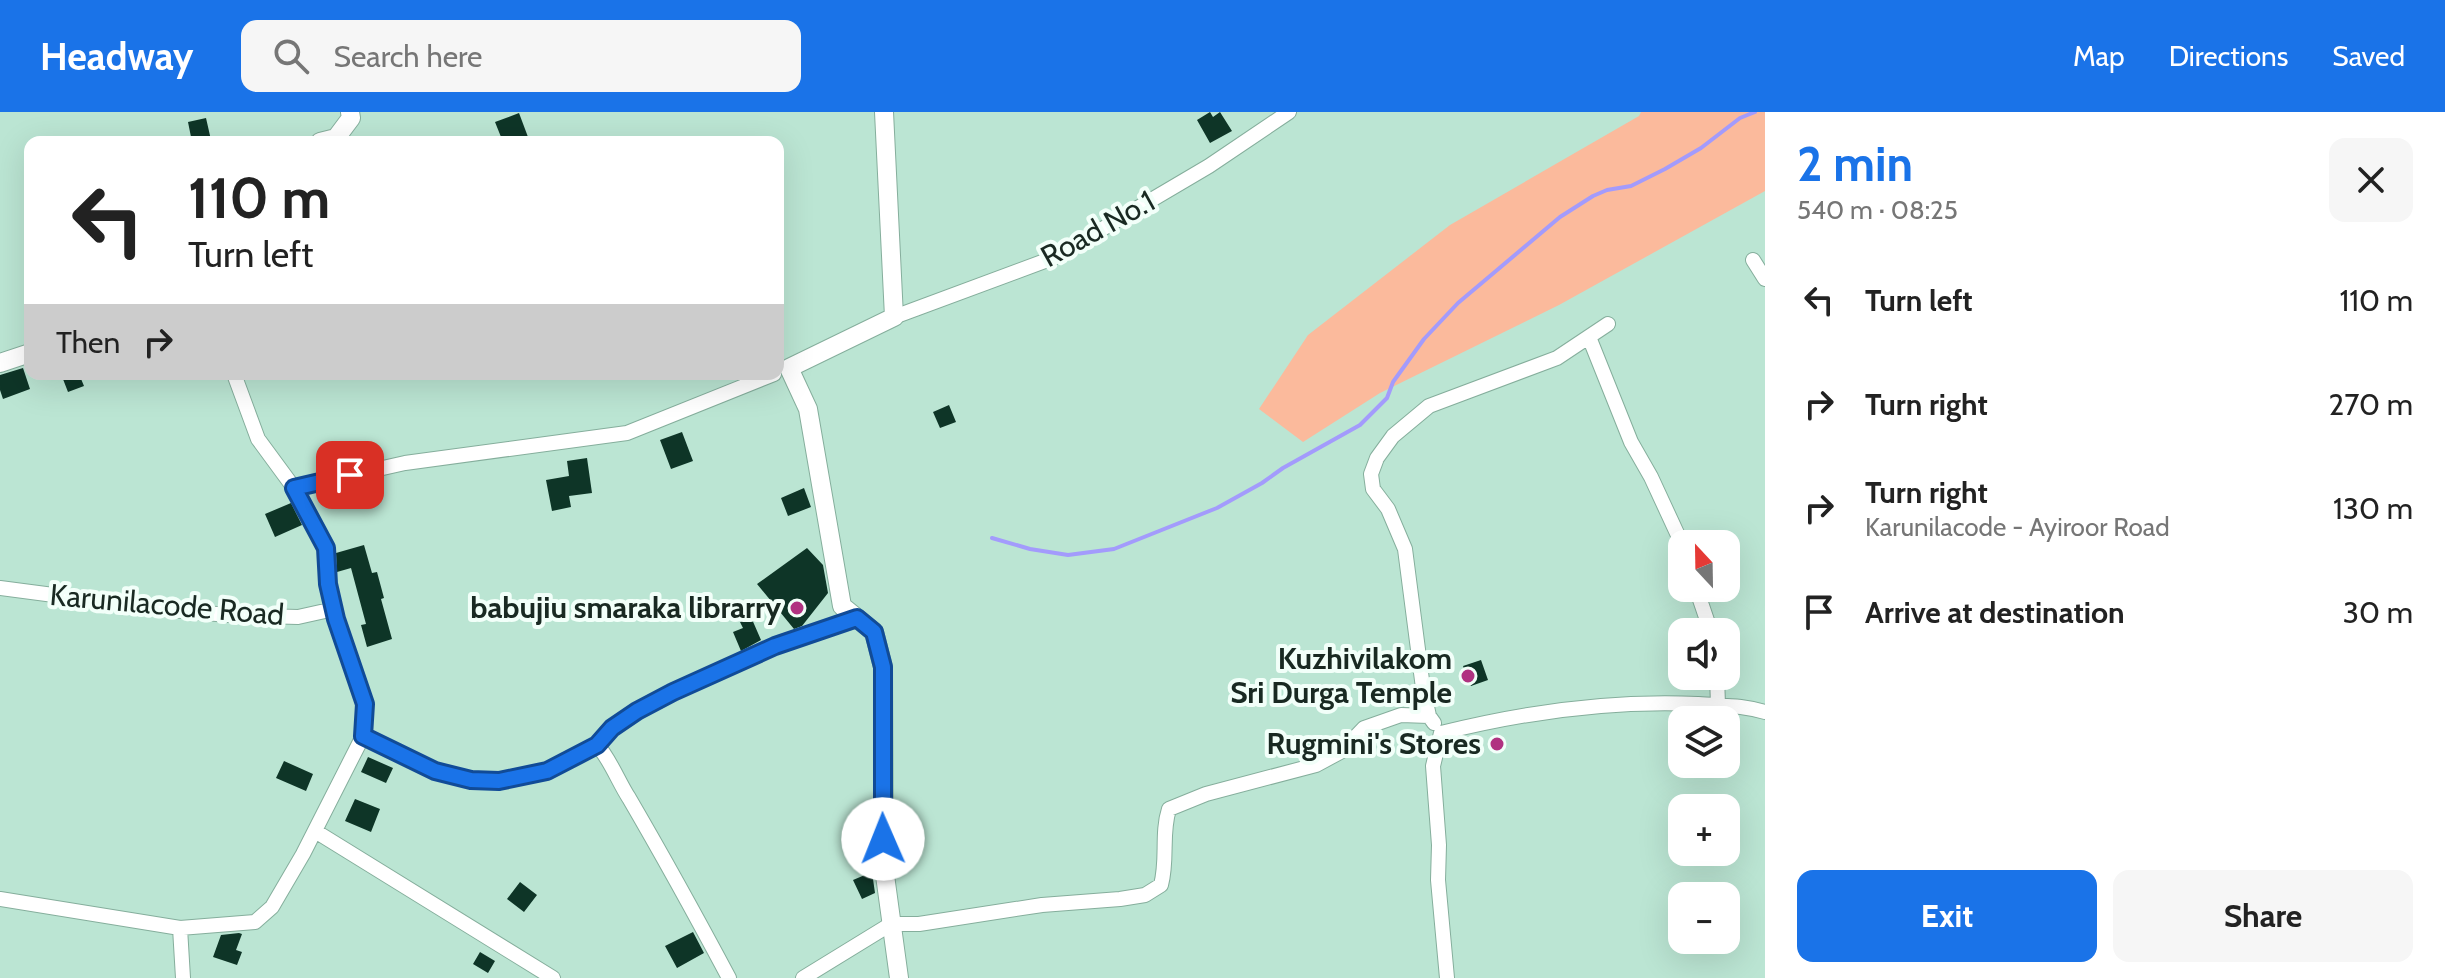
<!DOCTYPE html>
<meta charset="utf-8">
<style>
body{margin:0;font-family:Cabin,sans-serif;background:#f6f6f6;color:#222;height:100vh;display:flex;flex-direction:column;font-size:30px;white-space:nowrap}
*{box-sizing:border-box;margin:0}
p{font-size:26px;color:#767676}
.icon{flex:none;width:44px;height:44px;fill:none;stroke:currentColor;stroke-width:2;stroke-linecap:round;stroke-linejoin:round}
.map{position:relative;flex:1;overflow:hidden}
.panel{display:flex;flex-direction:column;background:#fff;width:680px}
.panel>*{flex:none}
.banner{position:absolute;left:24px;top:24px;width:760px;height:244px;border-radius:16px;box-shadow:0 8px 32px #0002;background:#fff;color:#222;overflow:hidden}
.needle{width:52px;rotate:338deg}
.buttons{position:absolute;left:1668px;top:418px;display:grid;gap:16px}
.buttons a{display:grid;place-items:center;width:72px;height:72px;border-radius:16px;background:#fff;box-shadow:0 8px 32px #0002;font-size:40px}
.pin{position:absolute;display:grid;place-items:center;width:68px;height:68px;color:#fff;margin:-34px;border-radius:16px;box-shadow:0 4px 12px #0006}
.me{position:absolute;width:88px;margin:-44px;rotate:359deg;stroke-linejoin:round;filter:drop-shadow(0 0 6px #0008)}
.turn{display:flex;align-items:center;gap:28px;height:168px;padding:0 32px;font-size:36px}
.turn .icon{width:104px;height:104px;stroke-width:2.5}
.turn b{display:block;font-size:56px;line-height:68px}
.then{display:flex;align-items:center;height:76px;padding:0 32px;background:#0003;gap:16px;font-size:30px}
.round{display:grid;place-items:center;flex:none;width:84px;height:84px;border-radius:16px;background:#f6f6f6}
.headline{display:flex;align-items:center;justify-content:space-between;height:136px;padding:0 32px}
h1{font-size:48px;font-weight:800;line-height:60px;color:#1a73e8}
.primary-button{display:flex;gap:16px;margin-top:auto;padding:16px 32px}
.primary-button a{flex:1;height:92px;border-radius:16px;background:#1a73e8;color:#fff;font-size:32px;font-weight:800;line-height:92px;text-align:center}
.primary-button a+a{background:#f6f6f6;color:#222}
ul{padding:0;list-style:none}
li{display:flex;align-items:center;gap:24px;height:104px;padding:0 32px}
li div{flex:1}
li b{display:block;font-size:30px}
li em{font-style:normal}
header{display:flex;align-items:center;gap:48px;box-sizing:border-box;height:112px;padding:0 40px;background:#1a73e8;color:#fff}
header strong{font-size:38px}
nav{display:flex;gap:44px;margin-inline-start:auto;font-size:28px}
.search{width:560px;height:72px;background:#f6f6f6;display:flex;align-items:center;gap:20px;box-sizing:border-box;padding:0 28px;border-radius:16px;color:#767676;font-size:30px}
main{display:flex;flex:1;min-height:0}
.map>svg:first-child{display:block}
.green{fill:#fbba9c}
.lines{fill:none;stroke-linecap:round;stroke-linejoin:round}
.stream{stroke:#a39bfc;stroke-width:4}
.building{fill:#0e3527}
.minor-casing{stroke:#85ae9c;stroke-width:16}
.major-casing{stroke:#85ae9c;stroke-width:20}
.minor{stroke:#fff;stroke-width:14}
.major{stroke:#fff;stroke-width:18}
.route-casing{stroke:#114b97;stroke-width:20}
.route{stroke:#1a73e8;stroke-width:14}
.poi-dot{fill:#b03281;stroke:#f2fff9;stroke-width:3}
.labels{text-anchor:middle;stroke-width:8;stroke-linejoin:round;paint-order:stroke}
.street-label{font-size:30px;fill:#192922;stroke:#f2fff9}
.poi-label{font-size:30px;font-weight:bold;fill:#192922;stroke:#f2fff9;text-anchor:end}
</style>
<header>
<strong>Headway</strong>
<div class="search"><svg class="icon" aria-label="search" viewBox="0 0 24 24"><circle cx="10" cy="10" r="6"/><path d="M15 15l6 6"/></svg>Search here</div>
<nav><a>Map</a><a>Directions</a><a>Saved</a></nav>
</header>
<main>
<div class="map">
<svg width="1765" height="866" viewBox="0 0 1765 866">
<rect width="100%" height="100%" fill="#bbe5d3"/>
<path class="green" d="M 1641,0 L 1765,0 L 1765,79 L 1559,193 L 1380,281 L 1303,330 L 1259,297 L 1308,223 L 1450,113 L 1639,4 Z"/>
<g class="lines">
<path class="stream" d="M 992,426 L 1030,437 L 1068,443 L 1114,437 L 1217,396 L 1262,371 L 1283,356 L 1360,313 L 1387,286 L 1393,270 L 1424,227 L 1458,191 L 1560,105 L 1593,84 L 1607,78 L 1631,74 L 1665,57 L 1701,36 L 1740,6 L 1755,0"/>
</g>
<path class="building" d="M 1210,0 L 1213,5 L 1220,0 L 1232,19 L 1210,31 L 1197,8 Z
M 519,1 L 528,25 L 514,30 L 503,30 L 495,10 Z
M 206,6 L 211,28 L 192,30 L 188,10 Z
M 23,256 L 30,277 L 3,287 L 0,278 L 0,263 Z
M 61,262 L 79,262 L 84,274 L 68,280 Z
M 949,293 L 956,310 L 940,316 L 933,300 Z
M 682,320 L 693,349 L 671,357 L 660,328 Z
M 587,346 L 592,381 L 569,384 L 571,395 L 552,399 L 546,368 L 569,364 L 567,349 Z
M 804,376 L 811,395 L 788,404 L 781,386 Z
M 291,391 L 302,413 L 275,425 L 265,402 Z
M 364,433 L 372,461 L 377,460 L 384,486 L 381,487 L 392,527 L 367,535 L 361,513 L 366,512 L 351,456 L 337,460 L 336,441 Z
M 807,436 L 823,453 L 828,481 L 802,514 L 794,517 L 757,472 Z
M 751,505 L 761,528 L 741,539 L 733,520 L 743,516 L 740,510 Z
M 1481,548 L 1488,568 L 1471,574 L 1463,554 Z
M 368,645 L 393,656 L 386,671 L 361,660 Z
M 284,649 L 313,662 L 306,679 L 276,666 Z
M 355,687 L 380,697 L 371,720 L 345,709 Z
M 872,760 L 875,781 L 862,787 L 853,768 Z
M 520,770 L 537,783 L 524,800 L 507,787 Z
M 693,820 L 704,841 L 677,856 L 665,834 Z
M 239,821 L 242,822 L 236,838 L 242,840 L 237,853 L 213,845 L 221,823 Z
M 480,840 L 495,849 L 488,861 L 473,852 Z"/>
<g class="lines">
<g class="minor-casing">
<path id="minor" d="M 1753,148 L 1765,167
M 894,205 L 1053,146 L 1209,54 L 1289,0
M 1589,225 L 1631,330 L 1651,365 L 1682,432
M 234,262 L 258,327 L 294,376 L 405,351 L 627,321 L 774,262
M 0,476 L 160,497 L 228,503 L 298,505 L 334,497
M 1696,476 L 1711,520
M 1717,564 L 1718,593
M 1434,611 L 1429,604 L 1423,576 L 1405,437 L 1388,397 L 1373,377 L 1371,362 L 1377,346 L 1393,324 L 1429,294 L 1557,246 L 1608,212
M 363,624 L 435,659 L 471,668 L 499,669 L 547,659 L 597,633 L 612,616 L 637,599 L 673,580 L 775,534 L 857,506
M 597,633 C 609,645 619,671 629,686 C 664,746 697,806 729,866
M 315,719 L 553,866
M 0,787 L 180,816
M 183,866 L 180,816 L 255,810 L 272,795 L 303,742 L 363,624 L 365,592 L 336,507 L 328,472 L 326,436 L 294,376
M 803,866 L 891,812 L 919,812 L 1042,793 L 1120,787 L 1145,783 L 1161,773 C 1168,747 1161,722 1169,697 L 1206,682 L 1316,653 L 1342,639 L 1364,616 L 1401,603 L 1429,604
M 1447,866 L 1438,768 L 1439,733 L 1433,654 L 1441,621 C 1525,600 1611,588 1698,592 C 1721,594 1743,593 1765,600"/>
</g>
<g class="major-casing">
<path id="major" d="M 884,0 L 894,205 L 789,256 L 808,297 L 842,494 L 874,520 L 883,555 L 884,756 L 899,866
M 320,30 L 336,26 L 351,6 L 350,0
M 0,251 L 30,241"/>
</g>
<use href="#minor" class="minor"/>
<use href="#major" class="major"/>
</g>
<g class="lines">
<g class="route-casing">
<path id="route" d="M 350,363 L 294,376 L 326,436 L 328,472 L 336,507 L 365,592 L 363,624 L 435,659 L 471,668 L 499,669 L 547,659 L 597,633 L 612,616 L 637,599 L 673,580 L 775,534 L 857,506 L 874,520 L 883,555 L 883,727"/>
</g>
<use href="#route" class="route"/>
</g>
<g class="poi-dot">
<circle cx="797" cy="496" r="8"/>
<circle cx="1468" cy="564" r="8"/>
<circle cx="1497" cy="632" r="8"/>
</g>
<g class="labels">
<g class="street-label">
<text transform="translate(1098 117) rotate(-29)" y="10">Road No.1</text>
<text transform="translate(167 493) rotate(5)" y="10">Karunilacode Road</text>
</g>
<g class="poi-label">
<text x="781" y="506">babujiu smaraka librarry</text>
<text x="1452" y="557">Kuzhivilakom<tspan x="1452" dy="34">Sri Durga Temple</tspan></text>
<text x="1481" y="642">Rugmini's Stores</text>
</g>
</g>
</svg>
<div class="buttons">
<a><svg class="needle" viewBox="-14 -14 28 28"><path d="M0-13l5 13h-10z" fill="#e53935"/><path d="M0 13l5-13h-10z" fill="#767676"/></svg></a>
<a><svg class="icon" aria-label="sound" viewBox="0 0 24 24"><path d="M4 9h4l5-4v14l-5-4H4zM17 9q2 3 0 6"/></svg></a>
<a><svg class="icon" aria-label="layers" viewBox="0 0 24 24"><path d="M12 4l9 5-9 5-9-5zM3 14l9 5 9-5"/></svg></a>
<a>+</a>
<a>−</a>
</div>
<div class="pin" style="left:350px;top:363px;background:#d93025"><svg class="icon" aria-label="arrive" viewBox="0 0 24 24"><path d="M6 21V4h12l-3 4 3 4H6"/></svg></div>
<svg class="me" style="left:883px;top:727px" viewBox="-20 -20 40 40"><circle r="19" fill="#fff"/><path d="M0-13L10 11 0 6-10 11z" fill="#1a73e8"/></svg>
<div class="banner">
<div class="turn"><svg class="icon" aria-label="left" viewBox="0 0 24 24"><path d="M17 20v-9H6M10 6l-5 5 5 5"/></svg><div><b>110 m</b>Turn left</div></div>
<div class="then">Then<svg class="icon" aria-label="right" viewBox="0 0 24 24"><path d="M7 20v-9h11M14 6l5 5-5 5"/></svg></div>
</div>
</div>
<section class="panel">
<div class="headline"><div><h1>2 min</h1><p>540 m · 08:25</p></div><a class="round"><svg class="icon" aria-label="close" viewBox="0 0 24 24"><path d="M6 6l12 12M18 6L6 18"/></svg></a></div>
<ul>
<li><svg class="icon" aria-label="left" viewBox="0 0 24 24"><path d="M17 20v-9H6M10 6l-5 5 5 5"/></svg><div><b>Turn left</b></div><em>110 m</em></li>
<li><svg class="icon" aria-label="right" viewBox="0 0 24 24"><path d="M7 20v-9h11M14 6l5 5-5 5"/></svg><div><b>Turn right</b></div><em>270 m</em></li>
<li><svg class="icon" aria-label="right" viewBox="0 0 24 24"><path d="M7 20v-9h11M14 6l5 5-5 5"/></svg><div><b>Turn right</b><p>Karunilacode - Ayiroor Road</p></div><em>130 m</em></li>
<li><svg class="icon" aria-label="arrive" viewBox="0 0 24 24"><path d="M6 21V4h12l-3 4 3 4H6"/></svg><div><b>Arrive at destination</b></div><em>30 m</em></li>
</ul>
<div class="primary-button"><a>Exit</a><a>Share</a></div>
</section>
</main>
